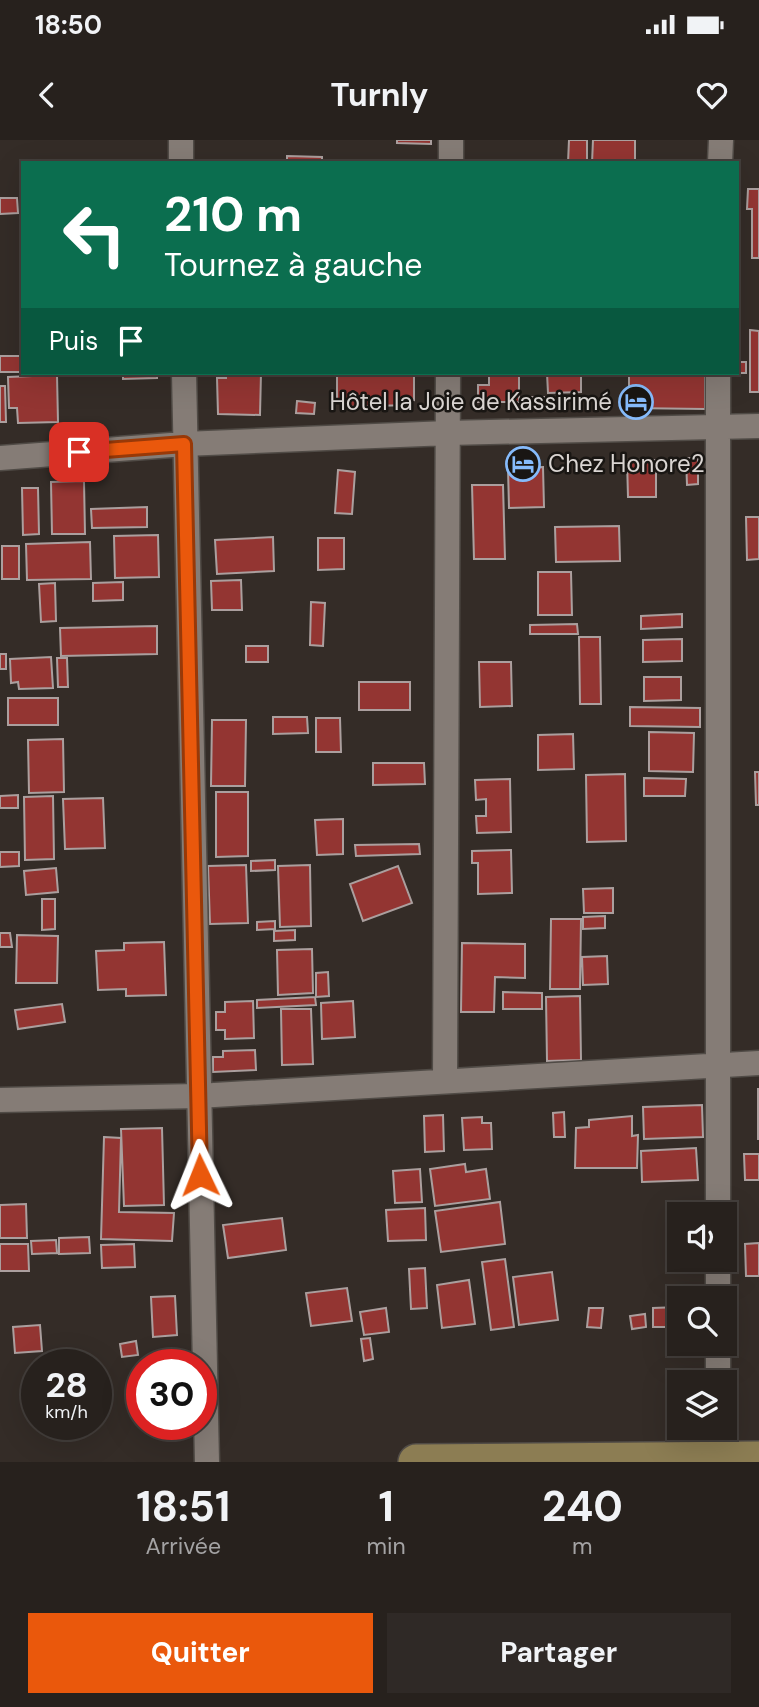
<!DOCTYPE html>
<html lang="fr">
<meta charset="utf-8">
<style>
body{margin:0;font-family:"DM Sans",sans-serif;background:#2f2926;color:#f1f3f6;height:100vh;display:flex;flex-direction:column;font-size:26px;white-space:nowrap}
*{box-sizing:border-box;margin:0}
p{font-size:23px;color:#a4a3a4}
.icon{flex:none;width:38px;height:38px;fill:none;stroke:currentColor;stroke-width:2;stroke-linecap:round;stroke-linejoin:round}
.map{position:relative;height:1322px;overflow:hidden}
.side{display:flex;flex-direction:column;background:#27211d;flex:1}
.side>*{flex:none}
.guide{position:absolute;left:21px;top:21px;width:718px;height:214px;border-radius:0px;box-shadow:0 7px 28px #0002,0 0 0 2px #433e3b;background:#0b6e4f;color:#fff;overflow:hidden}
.buttons{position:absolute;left:667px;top:1062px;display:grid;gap:14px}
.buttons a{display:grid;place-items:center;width:70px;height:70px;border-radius:0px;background:#27211d;box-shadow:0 7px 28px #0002,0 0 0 2px #433e3b;font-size:35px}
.speed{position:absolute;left:21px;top:1209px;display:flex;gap:14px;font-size:35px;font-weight:700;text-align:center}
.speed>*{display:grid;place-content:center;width:91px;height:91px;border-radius:50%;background:#27211d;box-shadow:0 7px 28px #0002,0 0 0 2px #433e3b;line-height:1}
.speed small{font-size:18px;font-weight:400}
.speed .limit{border:10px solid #d22;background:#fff;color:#111}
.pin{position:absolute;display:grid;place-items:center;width:60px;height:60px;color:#fff;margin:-30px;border-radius:14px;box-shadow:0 4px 10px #0006}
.me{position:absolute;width:77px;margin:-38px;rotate:358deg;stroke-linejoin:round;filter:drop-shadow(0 0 5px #0008)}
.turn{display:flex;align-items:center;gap:24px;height:147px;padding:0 28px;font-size:32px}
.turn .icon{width:91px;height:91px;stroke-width:2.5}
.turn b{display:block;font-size:49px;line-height:60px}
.then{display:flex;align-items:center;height:66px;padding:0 28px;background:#0003;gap:14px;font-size:26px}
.eta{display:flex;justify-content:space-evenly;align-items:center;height:119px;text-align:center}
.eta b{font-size:42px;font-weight:700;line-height:49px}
.button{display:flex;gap:14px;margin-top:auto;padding:14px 28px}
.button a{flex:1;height:80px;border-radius:0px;background:#ea580c;color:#fff;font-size:28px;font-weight:700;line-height:80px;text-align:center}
.button a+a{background:#2f2926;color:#f1f3f6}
.status{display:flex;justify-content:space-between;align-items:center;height:49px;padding:0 35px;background:#27211d;direction:ltr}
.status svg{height:19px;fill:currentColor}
header{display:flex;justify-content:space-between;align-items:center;height:91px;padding:0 28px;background:#27211d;font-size:32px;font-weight:700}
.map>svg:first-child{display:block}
.building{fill:#933532;stroke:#ab9f9e;stroke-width:2}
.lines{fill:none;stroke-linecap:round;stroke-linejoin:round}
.street-casing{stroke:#504b46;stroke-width:27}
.secondary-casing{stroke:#504b46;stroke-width:38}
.street{stroke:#857c76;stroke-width:24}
.secondary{stroke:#8c7d53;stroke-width:35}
.route-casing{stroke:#983908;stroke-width:18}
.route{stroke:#ea580c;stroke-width:12}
.labels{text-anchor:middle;stroke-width:5;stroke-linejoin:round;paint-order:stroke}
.poi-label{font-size:24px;fill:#dad5d2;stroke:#191613;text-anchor:end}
</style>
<div class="status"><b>18:50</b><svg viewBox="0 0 49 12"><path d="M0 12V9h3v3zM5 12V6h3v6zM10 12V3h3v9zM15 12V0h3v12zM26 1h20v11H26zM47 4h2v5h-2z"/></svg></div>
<header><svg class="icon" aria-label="back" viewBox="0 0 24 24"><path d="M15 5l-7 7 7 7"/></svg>Turnly<svg class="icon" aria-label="heart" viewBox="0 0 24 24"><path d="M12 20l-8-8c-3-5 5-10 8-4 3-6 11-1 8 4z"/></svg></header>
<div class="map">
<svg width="759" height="1322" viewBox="0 0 759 1322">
<rect width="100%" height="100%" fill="#342c27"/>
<path class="building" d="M 397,0 L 431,0 L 431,4 L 397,3 Z
M 569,0 L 587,0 L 587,23 L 568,23 Z
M 593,0 L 635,0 L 635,23 L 592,23 Z
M 287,16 L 322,17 L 322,23 L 287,23 Z
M 63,20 L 87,21 L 87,23 L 63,23 Z
M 748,49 L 759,49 L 759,118 L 752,118 L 752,69 L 747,69 Z
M 0,58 L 17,58 L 18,73 L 0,74 Z
M 750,190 L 759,191 L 759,252 L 750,252 Z
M 0,216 L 23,216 L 23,232 L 0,232 Z
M 739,222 L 746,222 L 746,233 L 739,233 Z
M 123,233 L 157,233 L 157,238 L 123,239 Z
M 226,233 L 261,233 L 260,275 L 218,274 L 217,238 L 226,238 Z
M 337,233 L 414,233 L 414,260 L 408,259 L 408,265 L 341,267 L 341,262 L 337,262 Z
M 489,233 L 519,233 L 519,262 L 478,262 L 478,245 L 489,245 Z
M 547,233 L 581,233 L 581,252 L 548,253 Z
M 665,233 L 705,233 L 705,269 L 629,268 L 629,236 L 665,236 Z
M 57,235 L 58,282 L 18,283 L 17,268 L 9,268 L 8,237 Z
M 0,246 L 5,246 L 6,282 L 0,282 Z
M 525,257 L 544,257 L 544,265 L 524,264 Z
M 297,261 L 315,263 L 314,274 L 296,273 Z
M 686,318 L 698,318 L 698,344 L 687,345 Z
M 627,320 L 656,320 L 656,357 L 628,357 Z
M 543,327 L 544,367 L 509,368 L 508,328 Z
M 338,330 L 355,332 L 352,374 L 335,373 Z
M 84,341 L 85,394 L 52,394 L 51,342 Z
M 472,345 L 503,345 L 505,419 L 474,419 Z
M 22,348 L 38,348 L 39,394 L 23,395 Z
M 147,367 L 147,387 L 92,388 L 91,369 Z
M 746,377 L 759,377 L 759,419 L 747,420 Z
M 619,386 L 620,421 L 556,422 L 555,387 Z
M 158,395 L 159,437 L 115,438 L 114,396 Z
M 273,397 L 274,431 L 217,434 L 215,400 Z
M 318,398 L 344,398 L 344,429 L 318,430 Z
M 90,402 L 91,439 L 27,440 L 26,404 Z
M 2,406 L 19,406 L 19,439 L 2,439 Z
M 538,432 L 571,432 L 572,475 L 538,475 Z
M 241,440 L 242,470 L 212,470 L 211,441 Z
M 123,442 L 123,460 L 93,461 L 93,443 Z
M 55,443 L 56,481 L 41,482 L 39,444 Z
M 311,462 L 325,463 L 323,506 L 310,505 Z
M 682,474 L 682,487 L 641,489 L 641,476 Z
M 577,484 L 578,494 L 530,494 L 530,485 Z
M 157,486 L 157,514 L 61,516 L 60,488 Z
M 579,497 L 600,497 L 601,564 L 580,564 Z
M 682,499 L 682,521 L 643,522 L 643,500 Z
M 246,506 L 268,506 L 268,522 L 246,522 Z
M 0,514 L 6,514 L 6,529 L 0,529 Z
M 51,517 L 53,548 L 19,549 L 18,542 L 11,543 L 10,519 Z
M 57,518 L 67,518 L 68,547 L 58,547 Z
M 479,522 L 511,522 L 512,566 L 480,567 Z
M 644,537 L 681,537 L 681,560 L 644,561 Z
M 359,542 L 410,542 L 410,570 L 359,570 Z
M 8,558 L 58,558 L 58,585 L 8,585 Z
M 630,567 L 700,568 L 700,587 L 630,586 Z
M 273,577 L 307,577 L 308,593 L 273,594 Z
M 316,578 L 340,578 L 341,612 L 316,612 Z
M 212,580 L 246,580 L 245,646 L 211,646 Z
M 649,592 L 694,593 L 693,632 L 649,631 Z
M 573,594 L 574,629 L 538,630 L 538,595 Z
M 63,599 L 64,652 L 29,653 L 28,600 Z
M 373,623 L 424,623 L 425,644 L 373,645 Z
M 755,632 L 759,632 L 759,665 L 756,665 Z
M 625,634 L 626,701 L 587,702 L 586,635 Z
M 644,638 L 686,639 L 685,656 L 644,656 Z
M 510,639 L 511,692 L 477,693 L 476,676 L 486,676 L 486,659 L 476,660 L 475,640 Z
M 216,652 L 248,652 L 248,716 L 216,717 Z
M 18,655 L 18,668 L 0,668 L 0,656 Z
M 53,656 L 54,719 L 25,720 L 24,657 Z
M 103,658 L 105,708 L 65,709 L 63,659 Z
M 343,679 L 343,714 L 317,715 L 315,680 Z
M 419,704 L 420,714 L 356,716 L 355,705 Z
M 511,710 L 512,753 L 478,754 L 478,723 L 472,723 L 472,711 Z
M 0,712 L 19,712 L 19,726 L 0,727 Z
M 275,720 L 275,730 L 251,731 L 251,721 Z
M 246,725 L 248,783 L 210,784 L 208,726 Z
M 310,725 L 311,786 L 280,787 L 278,726 Z
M 398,726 L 412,763 L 363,781 L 350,744 Z
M 56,728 L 58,752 L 26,755 L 24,731 Z
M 613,748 L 613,773 L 584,773 L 583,749 Z
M 42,759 L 55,759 L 55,789 L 42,790 Z
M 605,776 L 605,788 L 583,789 L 583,777 Z
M 551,779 L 581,779 L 580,849 L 550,849 Z
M 275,781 L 275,789 L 257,790 L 257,782 Z
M 295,790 L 295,800 L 274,801 L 274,791 Z
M 0,793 L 10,793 L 12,807 L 0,807 Z
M 17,795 L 58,796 L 57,843 L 16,843 Z
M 164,802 L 166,855 L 126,856 L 126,849 L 98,850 L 96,811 L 124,810 L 124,803 Z
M 462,803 L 525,804 L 525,838 L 495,837 L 494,872 L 461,872 Z
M 312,809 L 313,853 L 278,855 L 277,810 Z
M 607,816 L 608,844 L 583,845 L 582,817 Z
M 328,832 L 329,856 L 316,857 L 316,833 Z
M 503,852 L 542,853 L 542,869 L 503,869 Z
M 580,856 L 581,920 L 547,921 L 546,857 Z
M 315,857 L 316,865 L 257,868 L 257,860 Z
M 253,861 L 254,898 L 225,899 L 225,890 L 216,890 L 216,872 L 225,872 L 225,862 Z
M 353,861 L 355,897 L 322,899 L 321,863 Z
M 62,864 L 65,882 L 18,889 L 15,870 Z
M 281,869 L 311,869 L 313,924 L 282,925 Z
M 255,910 L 256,930 L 213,932 L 213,917 L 223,917 L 223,911 Z
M 758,949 L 759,949 L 759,999 L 758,999 Z
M 702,965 L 703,997 L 644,999 L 643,967 Z
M 564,972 L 565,997 L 554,997 L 553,973 Z
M 443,975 L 444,1011 L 425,1012 L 424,976 Z
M 632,976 L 632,996 L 638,995 L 637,1028 L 575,1028 L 576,988 L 589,987 L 589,980 Z
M 482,977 L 482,983 L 491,983 L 492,1009 L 464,1010 L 462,978 Z
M 162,988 L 164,1065 L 124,1066 L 121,989 Z
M 104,997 L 121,998 L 119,1072 L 174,1073 L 172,1101 L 101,1099 Z
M 696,1008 L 698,1040 L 642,1042 L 641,1011 Z
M 744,1014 L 759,1014 L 759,1040 L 745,1040 Z
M 465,1024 L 466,1032 L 486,1029 L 490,1059 L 435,1066 L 430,1029 Z
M 420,1029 L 422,1062 L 395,1063 L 393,1031 Z
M 500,1062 L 505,1104 L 441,1112 L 435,1071 Z
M 26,1064 L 27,1098 L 0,1098 L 0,1065 Z
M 425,1068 L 426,1100 L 388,1101 L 386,1070 Z
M 282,1078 L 286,1110 L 228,1118 L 223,1085 Z
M 89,1097 L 90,1113 L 59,1114 L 59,1098 Z
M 56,1100 L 57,1113 L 32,1114 L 31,1101 Z
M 759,1103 L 759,1136 L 746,1136 L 745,1104 Z
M 0,1104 L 28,1104 L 29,1131 L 0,1131 Z
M 134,1104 L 135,1127 L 102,1128 L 101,1105 Z
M 505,1119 L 514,1187 L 491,1190 L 482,1122 Z
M 425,1128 L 427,1168 L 411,1169 L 409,1129 Z
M 552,1132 L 558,1180 L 519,1185 L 513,1137 Z
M 469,1140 L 475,1184 L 442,1188 L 437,1145 Z
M 347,1148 L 352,1181 L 311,1186 L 306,1153 Z
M 175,1156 L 177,1195 L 153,1197 L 151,1157 Z
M 679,1167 L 679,1187 L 653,1187 L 653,1168 Z
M 386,1168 L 389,1192 L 364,1195 L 360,1172 Z
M 589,1168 L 603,1168 L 601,1188 L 587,1187 Z
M 645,1174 L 646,1187 L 632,1189 L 630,1176 Z
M 40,1185 L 42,1211 L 15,1213 L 13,1187 Z
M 370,1198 L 373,1219 L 364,1221 L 361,1199 Z
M 136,1201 L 138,1215 L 122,1217 L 120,1204 Z"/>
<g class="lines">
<g class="street-casing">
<path id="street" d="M 181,0 L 181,23
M 451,23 L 451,0
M 720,23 L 721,0
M 184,233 L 207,1322
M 0,318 L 184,304 L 448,293 L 759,286
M 445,941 L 448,233
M 0,960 L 198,956 L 759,923
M 718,1074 L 718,233
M 718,1120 L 718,1158
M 718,1204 L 718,1242
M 718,1288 L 718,1318"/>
</g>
<g class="secondary-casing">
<path id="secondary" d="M 416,1322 L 759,1319"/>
</g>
<use href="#street" class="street"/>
<use href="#secondary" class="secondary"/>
</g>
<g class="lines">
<g class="route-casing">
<path id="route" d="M 79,312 L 184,304 L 200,1035"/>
</g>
<use href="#route" class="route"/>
</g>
<defs>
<g id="hotel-ring" transform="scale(1.75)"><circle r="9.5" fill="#191613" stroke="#86bbfb" stroke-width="1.5"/><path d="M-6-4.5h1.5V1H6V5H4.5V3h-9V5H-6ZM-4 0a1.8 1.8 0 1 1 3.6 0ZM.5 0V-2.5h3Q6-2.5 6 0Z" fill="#86bbfb"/></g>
</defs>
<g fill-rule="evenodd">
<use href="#hotel-ring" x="636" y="262"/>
<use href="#hotel-ring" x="523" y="324"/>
</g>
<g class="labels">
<g class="poi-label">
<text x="612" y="270">Hôtel la Joie de Kassirimé</text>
<text x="548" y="332" text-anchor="start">Chez Honore2</text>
</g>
</g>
</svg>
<div class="buttons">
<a><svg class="icon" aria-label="sound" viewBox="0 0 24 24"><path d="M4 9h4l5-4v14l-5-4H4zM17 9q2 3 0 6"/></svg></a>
<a><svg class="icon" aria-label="search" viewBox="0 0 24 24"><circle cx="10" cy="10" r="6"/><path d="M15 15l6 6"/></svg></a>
<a><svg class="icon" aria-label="layers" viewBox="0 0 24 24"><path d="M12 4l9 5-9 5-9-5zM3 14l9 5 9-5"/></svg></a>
</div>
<div class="speed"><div>28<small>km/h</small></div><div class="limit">30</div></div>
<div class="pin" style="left:79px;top:312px;background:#d93025"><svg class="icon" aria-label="arrive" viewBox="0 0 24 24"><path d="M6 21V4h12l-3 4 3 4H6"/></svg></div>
<svg class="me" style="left:200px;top:1035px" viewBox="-20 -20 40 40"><path d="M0-17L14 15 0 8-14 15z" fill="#ea580c" stroke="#fff" stroke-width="4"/></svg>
<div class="guide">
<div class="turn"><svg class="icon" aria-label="left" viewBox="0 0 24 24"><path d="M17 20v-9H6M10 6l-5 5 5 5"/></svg><div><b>210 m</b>Tournez à gauche</div></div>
<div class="then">Puis<svg class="icon" aria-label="arrive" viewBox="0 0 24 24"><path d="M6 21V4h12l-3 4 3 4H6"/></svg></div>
</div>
</div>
<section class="side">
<div class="eta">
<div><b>18:51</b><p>Arrivée</p></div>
<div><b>1</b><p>min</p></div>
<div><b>240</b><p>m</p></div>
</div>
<div class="button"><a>Quitter</a><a>Partager</a></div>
</section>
